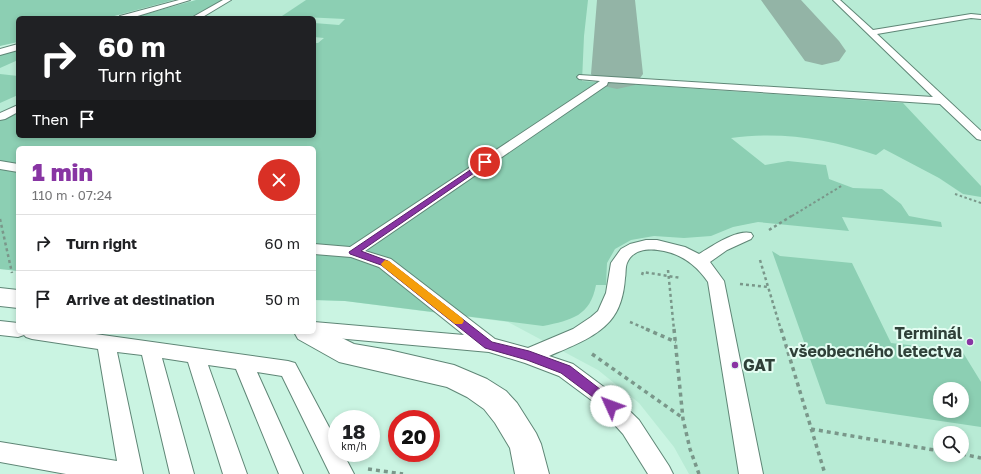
<!DOCTYPE html>
<meta charset="utf-8">
<style>
body{margin:0;font-family:"Golos Text",sans-serif;background:#f6f6f6;color:#202124;height:100vh;display:flex;flex-direction:column;font-size:15px;white-space:nowrap}
*{box-sizing:border-box;margin:0}
p{font-size:13px;color:#757577}
.icon{flex:none;width:22px;height:22px;fill:none;stroke:currentColor;stroke-width:2;stroke-linecap:round;stroke-linejoin:round}
.map{position:relative;flex:1;overflow:hidden}
.panel{position:absolute;left:16px;top:146px;width:300px;height:188px;display:flex;flex-direction:column;background:#fff;border-radius:6px;box-shadow:0 2px 6px #0003}
.panel>*{flex:none}
.top-card{position:absolute;left:16px;top:16px;width:300px;height:122px;border-radius:6px;box-shadow:0 2px 6px #0003;background:#202124;color:#fff;overflow:hidden}
.controls{position:absolute;left:933px;top:382px;display:grid;gap:8px}
.controls a{display:grid;place-items:center;width:36px;height:36px;border-radius:50%;background:#fff;box-shadow:0 2px 6px #0003;font-size:20px}
.speed{position:absolute;left:328px;top:410px;display:flex;gap:8px;font-size:20px;font-weight:700;text-align:center}
.speed>*{display:grid;place-content:center;width:52px;height:52px;border-radius:50%;background:#fff;box-shadow:0 2px 6px #0003;line-height:1}
.speed small{font-size:10px;font-weight:400}
.speed .limit{border:6px solid #d22;background:#fff;color:#111}
.pin{position:absolute;display:grid;place-items:center;width:34px;height:34px;color:#fff;margin:-17px;border:2px solid #fff;border-radius:50%;box-shadow:0 1px 4px #0007}
.me{position:absolute;width:44px;margin:-22px;rotate:313deg;stroke-linejoin:round;filter:drop-shadow(0 0 3px #0008)}
.turn{display:flex;align-items:center;gap:14px;height:84px;padding:0 16px;font-size:18px}
.turn .icon{width:52px;height:52px;stroke-width:2.5}
.turn b{display:block;font-size:28px;line-height:34px}
.then{display:flex;align-items:center;height:38px;padding:0 16px;background:#0003;gap:8px;font-size:15px}
.round{display:grid;place-items:center;flex:none;width:42px;height:42px;border-radius:21px;background:#f6f6f6}
.summary{display:flex;align-items:center;justify-content:space-between;height:68px;padding:0 16px}
h1{font-size:24px;font-weight:800;line-height:30px;color:#8835a3}
ul{padding:0;list-style:none}
li{display:flex;align-items:center;gap:12px;height:56px;padding:0 16px;border-top:1px solid #e0e0e0}
li div{flex:1}
li b{display:block;font-size:15px}
li em{font-style:normal}
.map>svg:first-child{display:block}
.built{fill:#b8ebd5;fill-rule:evenodd}
.green{fill:#8ccfb3;fill-rule:evenodd}
.lines{fill:none;stroke-linecap:round;stroke-linejoin:round}
.taxiway{fill:#93b4a6;fill-rule:evenodd}
.lane-casing{stroke:#5f8676;stroke-width:2}
.secondary-casing{stroke:#5f8676;stroke-width:2}
.path-far2{stroke:#7a978a;stroke-width:2;stroke-dasharray:2.5 2.5;stroke-linecap:butt}
.path-far1{stroke:#7a978a;stroke-width:2.5;stroke-dasharray:3 3;stroke-linecap:butt}
.path{stroke:#7a978a;stroke-width:3.5;stroke-dasharray:4 4;stroke-linecap:butt}
.lane{fill:#fff;fill-rule:evenodd}
.secondary{fill:#fff;fill-rule:evenodd}
.route{fill:#8835a3;stroke:#58226a}
.slow{fill:#f59e0b}
.poi-dot{fill:#8835a3;stroke:#e4fdf2;stroke-width:1.5}
.labels{text-anchor:middle;stroke-width:4;stroke-linejoin:round;paint-order:stroke}
.near-poi-label{font-size:16px;font-weight:bold;fill:#2f4038;stroke:#e4fdf2;text-anchor:end}
</style>
<div class="map">
<svg width="981" height="474" viewBox="0 0 981 474">
<rect width="100%" height="100%" fill="#caf4e2"/>
<path class="built" d="M 196,0 L 981,0 L 981,474 L 689,474 L 674,447 L 639,403 L 598,370 L 508,322 L 345,301 L 314,300 L 314,148 L 18,148 L 18,271 L 0,269 L 0,55 L 18,50 L 18,136 L 314,136 L 314,18 L 132,18 ZM 940,389 L 962,389 L 962,411 L 940,411 ZM 940,433 L 962,433 L 962,455 L 940,455 Z"/>
<path class="green" d="M 0,0 L 174,0 L 107,18 L 18,18 L 18,42 L 0,46 Z
M 196,0 L 223,0 L 189,18 L 132,18 Z
M 306,0 L 588,0 L 584,36 L 582,81 L 903,103 L 981,186 L 981,197 L 963,194 L 939,178 L 884,149 L 876,155 C 829,139 781,131 731,138 L 765,165 L 788,161 L 826,165 L 829,179 L 853,188 L 882,189 L 901,204 L 909,216 L 941,222 L 942,227 L 842,217 L 849,231 L 758,222 L 733,227 L 711,236 L 684,238 L 654,236 L 631,240 L 615,249 L 607,263 L 606,285 L 596,285 C 590,316 572,320 543,326 L 345,301 L 314,300 L 314,148 L 18,148 L 18,271 L 0,269 L 0,113 L 18,109 L 18,136 L 314,136 L 314,43 L 318,43 L 324,38 L 314,37 L 314,23 L 339,25 L 345,19 L 282,16 Z
M 18,50 L 18,60 L 0,68 L 0,55 Z
M 0,74 L 18,76 L 18,95 L 0,103 Z
M 772,251 L 780,256 L 852,263 L 891,343 L 962,351 L 981,382 L 981,427 L 826,404 ZM 940,389 L 962,389 L 962,411 L 940,411 Z"/>
<g class="lines">
<path class="taxiway" d="M 597,0 L 635,0 L 643,74 L 635,85 L 617,89 L 599,85 L 591,74 Z
M 761,0 L 801,0 L 839,41 L 846,51 L 839,61 L 822,65 L 805,61 Z"/>
<g class="lane-casing">
<path id="lane" d="M 179,0 L 190,0 L 131,18 L 119,18 L 120,16 Z
M 223,0 L 231,0 L 201,18 L 191,18 Z
M 833,0 L 840,0 L 873,30 L 971,14 L 981,15 L 981,19 L 971,18 L 877,34 L 981,131 L 981,140 L 977,139 L 940,104 L 608,82 L 607,85 L 365,251 L 391,259 L 495,339 L 528,348 L 573,329 L 591,317 L 598,311 L 606,293 L 611,263 L 621,249 L 630,244 L 646,240 L 657,240 L 685,247 L 699,254 C 712,246 737,229 751,233 L 753,236 L 751,239 L 727,250 L 710,262 L 724,281 L 763,474 L 739,474 L 708,282 C 697,266 683,255 664,251 C 651,248 633,248 627,263 C 625,268 626,274 625,278 C 624,293 620,310 610,321 C 595,338 570,347 549,356 L 573,364 L 608,390 L 639,420 L 669,466 L 673,474 L 648,474 L 623,434 L 594,402 L 559,376 L 525,363 L 489,352 L 314,336 L 308,334 L 307,332 L 314,332 L 314,322 L 464,335 L 379,267 L 351,257 L 314,254 L 314,244 L 350,247 L 600,81 L 579,79 L 577,77 L 579,75 L 933,97 Z
M 18,44 L 18,50 L 0,55 L 0,49 Z
M 18,105 L 18,112 L 5,119 L 0,120 L 0,113 Z
M 0,161 L 18,164 L 18,172 L 0,169 Z
M 0,321 L 18,323 L 18,332 L 81,332 L 288,361 L 295,363 L 337,442 L 337,453 L 343,453 L 354,474 L 330,474 L 282,376 L 257,372 L 303,474 L 279,474 L 236,369 L 208,365 L 247,474 L 223,474 L 188,362 L 162,358 L 194,474 L 170,474 L 142,355 L 117,352 L 143,474 L 66,474 L 0,462 L 0,442 L 117,461 L 98,349 L 32,339 L 26,337 L 24,335 L 18,337 L 0,335 Z"/>
</g>
<g class="secondary-casing">
<path id="secondary" d="M 0,288 L 18,290 L 18,308 L 0,306 Z
M 314,324 L 354,344 L 389,350 L 454,365 L 487,379 L 506,391 L 517,403 L 536,433 L 541,444 L 549,474 L 515,474 L 510,448 L 495,423 L 484,409 L 467,397 L 447,387 L 339,362 L 298,339 L 294,332 L 314,332 Z"/>
</g>
<path class="path-far2" d="M 955,194 L 981,203
M 792,216 L 843,185"/>
<path class="path-far1" d="M 0,219 L 12,273
M 769,230 L 793,215
M 760,260 L 781,330
M 668,270 L 674,330
M 642,275 L 643,272 L 681,278
M 740,284 L 768,287
M 630,322 L 649,330"/>
<path class="path" d="M 646,329 L 676,342
M 674,329 L 683,419 L 690,449 L 699,474
M 781,329 L 825,474
M 592,354 L 683,418
M 811,429 L 940,451
M 962,454 L 981,458
M 368,469 L 403,474"/>
<use href="#lane" class="lane"/>
<use href="#secondary" class="secondary"/>
</g>
<path class="route" d="M 485,160 L 488,162 L 487,164 L 361,251 L 388,261 L 492,342 L 529,351 L 570,366 L 605,393 L 617,406 L 615,410 L 611,412 L 606,410 L 597,400 L 561,373 L 527,360 L 485,348 L 381,265 L 350,254 L 349,252 Z"/>
<path class="slow" d="M 385,260 L 389,261 L 462,318 L 464,321 L 462,324 L 455,324 L 382,266 L 381,264 Z"/>
<g class="poi-dot">
<circle cx="970" cy="342" r="4"/>
<circle cx="735" cy="365" r="4"/>
</g>
<g class="labels">
<g class="near-poi-label">
<text x="962" y="339">Terminál<tspan x="962" dy="18">všeobecného letectva</tspan></text>
<text x="743" y="371" text-anchor="start">GAT</text>
</g>
</g>
</svg>
<div class="controls">
<a><svg class="icon" aria-label="sound" viewBox="0 0 24 24"><path d="M4 9h4l5-4v14l-5-4H4zM17 9q2 3 0 6"/></svg></a>
<a><svg class="icon" aria-label="search" viewBox="0 0 24 24"><circle cx="10" cy="10" r="6"/><path d="M15 15l6 6"/></svg></a>
</div>
<div class="speed"><div>18<small>km/h</small></div><div class="limit">20</div></div>
<div class="pin" style="left:485px;top:162px;background:#d93025"><svg class="icon" aria-label="arrive" viewBox="0 0 24 24"><path d="M6 21V4h12l-3 4 3 4H6"/></svg></div>
<svg class="me" style="left:611px;top:406px" viewBox="-20 -20 40 40"><circle r="19" fill="#fff"/><path d="M0-13L10 11 0 6-10 11z" fill="#8835a3"/></svg>
<div class="top-card">
<div class="turn"><svg class="icon" aria-label="right" viewBox="0 0 24 24"><path d="M7 20v-9h11M14 6l5 5-5 5"/></svg><div><b>60 m</b>Turn right</div></div>
<div class="then">Then<svg class="icon" aria-label="arrive" viewBox="0 0 24 24"><path d="M6 21V4h12l-3 4 3 4H6"/></svg></div>
</div>
<section class="panel">
<div class="summary"><div><h1>1 min</h1><p>110 m · 07:24</p></div><a class="round" style="background:#d93025;color:#fff"><svg class="icon" aria-label="close" viewBox="0 0 24 24"><path d="M6 6l12 12M18 6L6 18"/></svg></a></div>
<ul>
<li><svg class="icon" aria-label="right" viewBox="0 0 24 24"><path d="M7 20v-9h11M14 6l5 5-5 5"/></svg><div><b>Turn right</b></div><em>60 m</em></li>
<li><svg class="icon" aria-label="arrive" viewBox="0 0 24 24"><path d="M6 21V4h12l-3 4 3 4H6"/></svg><div><b>Arrive at destination</b></div><em>50 m</em></li>
</ul>
</section>
</div>
